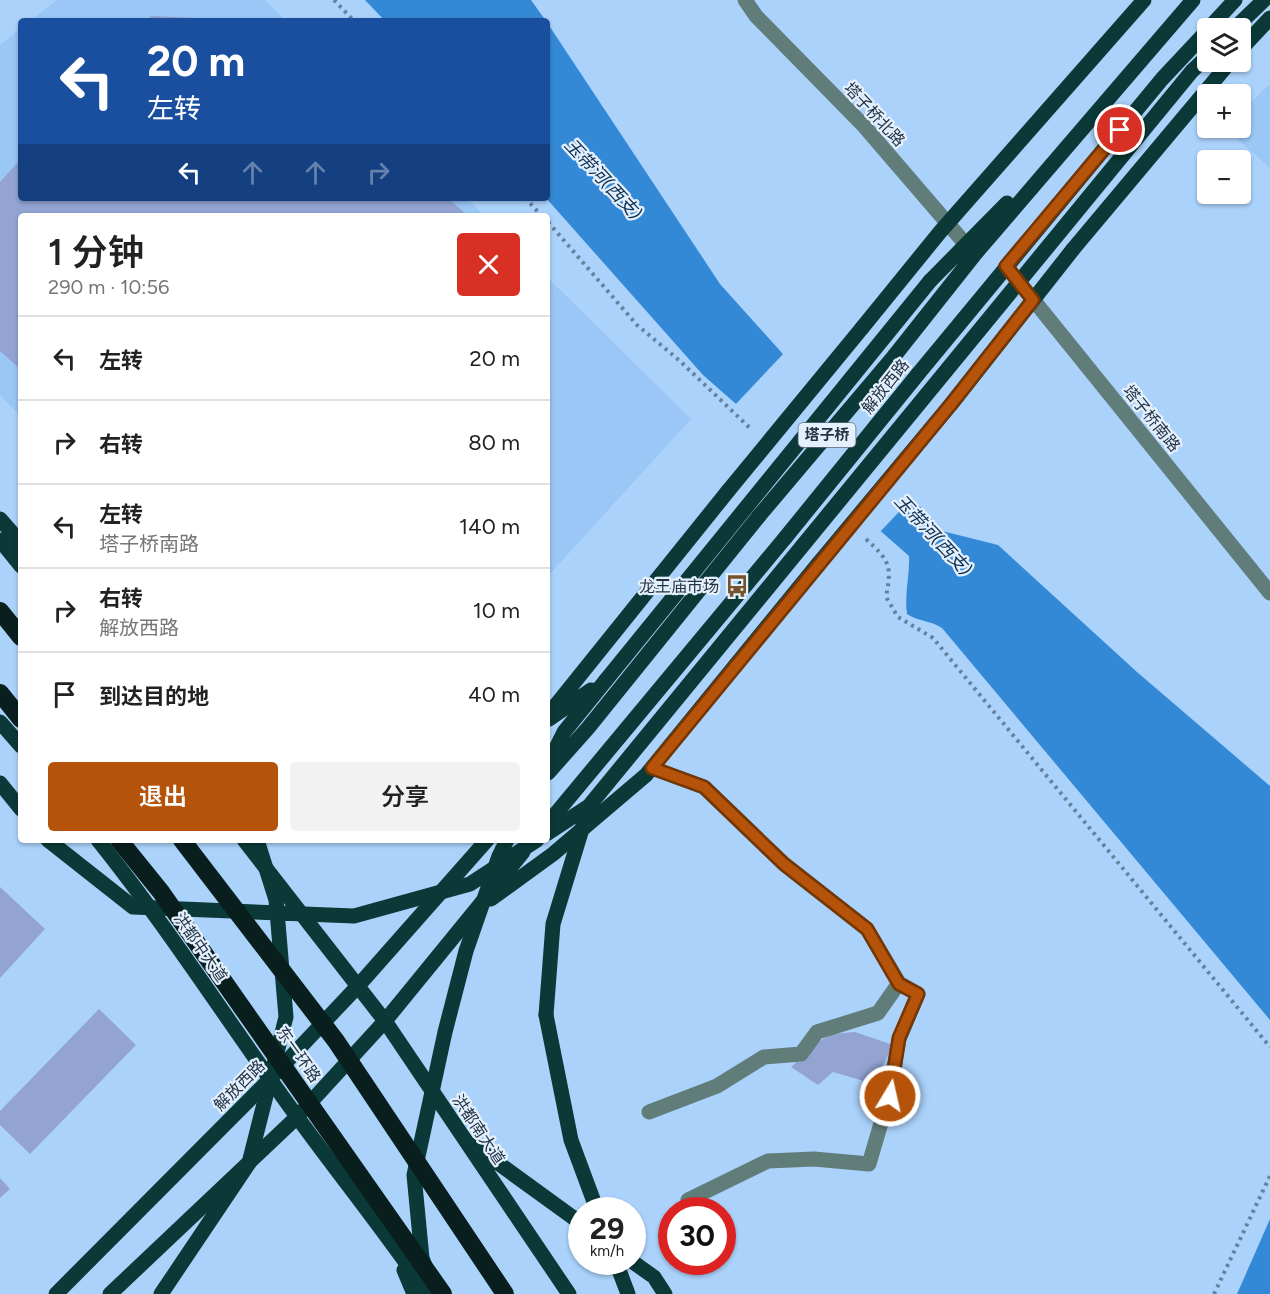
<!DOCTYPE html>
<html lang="zh">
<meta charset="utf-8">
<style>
body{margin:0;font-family:Figtree,"Noto Sans SC",sans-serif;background:#f2f2f2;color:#222;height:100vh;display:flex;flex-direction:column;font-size:22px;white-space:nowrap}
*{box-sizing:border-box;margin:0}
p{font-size:20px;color:#767676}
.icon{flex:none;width:33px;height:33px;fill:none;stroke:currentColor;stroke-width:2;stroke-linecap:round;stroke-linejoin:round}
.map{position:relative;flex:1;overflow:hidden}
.side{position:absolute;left:18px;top:213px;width:532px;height:630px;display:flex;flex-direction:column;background:#fff;border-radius:6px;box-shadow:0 2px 4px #0004}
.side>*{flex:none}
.banner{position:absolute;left:18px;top:18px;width:532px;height:183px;border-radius:6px;box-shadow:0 2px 4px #0004;background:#1a4fa0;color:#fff;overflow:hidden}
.buttons{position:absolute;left:1197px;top:18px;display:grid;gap:12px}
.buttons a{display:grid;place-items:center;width:54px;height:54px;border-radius:6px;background:#fff;box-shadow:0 2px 4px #0004;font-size:30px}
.speed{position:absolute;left:568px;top:1197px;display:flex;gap:12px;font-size:30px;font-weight:700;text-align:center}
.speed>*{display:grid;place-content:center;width:78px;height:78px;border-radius:50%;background:#fff;box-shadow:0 2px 4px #0004;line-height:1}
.speed small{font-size:15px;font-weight:400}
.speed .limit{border:9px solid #d22;background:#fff;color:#111}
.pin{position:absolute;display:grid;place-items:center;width:51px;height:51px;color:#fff;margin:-26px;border:3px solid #fff;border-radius:50%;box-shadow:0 2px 6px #0007}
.me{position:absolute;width:66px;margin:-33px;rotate:9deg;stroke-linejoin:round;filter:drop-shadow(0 0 4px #0008)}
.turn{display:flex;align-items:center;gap:21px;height:126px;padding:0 30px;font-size:27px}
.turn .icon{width:78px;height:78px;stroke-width:2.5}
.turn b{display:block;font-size:42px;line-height:51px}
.lanes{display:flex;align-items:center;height:57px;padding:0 30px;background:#0003;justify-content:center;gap:30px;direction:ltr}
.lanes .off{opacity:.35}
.round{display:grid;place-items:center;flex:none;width:63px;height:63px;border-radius:6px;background:#f2f2f2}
.summary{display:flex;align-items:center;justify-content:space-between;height:102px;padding:0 30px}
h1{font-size:36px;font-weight:600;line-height:45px}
.cta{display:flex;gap:12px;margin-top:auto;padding:12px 30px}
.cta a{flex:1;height:69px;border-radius:6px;background:#b45309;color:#fff;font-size:24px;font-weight:600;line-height:69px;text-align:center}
.cta a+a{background:#f2f2f2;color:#222}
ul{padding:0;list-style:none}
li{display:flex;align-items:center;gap:18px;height:84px;padding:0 30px;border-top:2px solid #e0e0e0}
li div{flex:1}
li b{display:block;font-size:22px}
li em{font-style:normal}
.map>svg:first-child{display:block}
.built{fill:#9ac7f5}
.water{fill:#3489d6}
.pier{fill:#abd2fb}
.building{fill:#93a4d3}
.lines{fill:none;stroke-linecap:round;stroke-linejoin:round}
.path{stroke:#66819d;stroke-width:4;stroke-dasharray:3 4.5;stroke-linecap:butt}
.minor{stroke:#617d7a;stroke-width:15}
.major{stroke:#0b3937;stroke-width:15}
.highway{stroke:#091f1e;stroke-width:18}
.major-bridge{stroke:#0b3937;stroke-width:15}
.highway-bridge{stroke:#091f1e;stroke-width:18}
.route-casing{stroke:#753606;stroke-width:15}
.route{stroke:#b45309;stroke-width:10}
.labels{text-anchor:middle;stroke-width:4.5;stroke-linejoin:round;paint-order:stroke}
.shield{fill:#e4f0fd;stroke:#5e6c7c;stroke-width:1.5}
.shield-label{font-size:15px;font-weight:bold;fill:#243444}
.street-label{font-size:16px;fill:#243444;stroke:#e4f0fd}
.poi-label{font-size:16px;fill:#243444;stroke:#e4f0fd;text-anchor:end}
.water-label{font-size:18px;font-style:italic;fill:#0d304f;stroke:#e4f0fd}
</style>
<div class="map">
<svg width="1270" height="1294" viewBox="0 0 1270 1294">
<rect width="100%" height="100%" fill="#abd2fb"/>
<path class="built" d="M 57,0 L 265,0 L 286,21 L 30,21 Z
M 21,28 L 21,198 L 466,198 L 485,216 L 21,216 L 21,417 L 0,395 L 0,45 Z
M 1270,84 L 1270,168 L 1225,128 L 1240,128 L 1241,112 Z
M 548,278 L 691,419 L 548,576 Z"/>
<path class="water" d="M 365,0 L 531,0 L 546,21 L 385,21 Z
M 548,24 L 720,284 L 942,531 L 998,545 L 1137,672 L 1270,786 L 1270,1020 L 942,628 C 930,620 919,622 907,614 C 904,594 910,576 909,556 L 703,375 L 546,198 Z
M 1270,1219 L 1270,1294 L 1237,1294 Z"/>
<path class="pier" d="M 785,352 L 914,496 L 879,533 L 734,406 Z"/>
<path class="building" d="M 151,16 L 219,19 L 219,21 L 146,21 Z
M 21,159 L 21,198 L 448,198 L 468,216 L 21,216 L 21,370 L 0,351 L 0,182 Z
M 0,887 L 45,929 L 0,978 Z
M 99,1009 L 136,1045 L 30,1154 L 0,1125 L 0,1111 Z
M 855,1032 L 893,1045 L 874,1084 L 833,1072 L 818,1085 L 791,1067 L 818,1042 L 832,1034 Z
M 0,1178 L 10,1189 L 0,1198 Z"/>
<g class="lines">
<path class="path" d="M 334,0 L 354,21
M 525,198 L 542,216
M 548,222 L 637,325 L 680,361 L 752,430
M 866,539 C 890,561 892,566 886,597 L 898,617 L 933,638 L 1270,1047
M 1214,1294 L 1270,1176"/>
<path class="minor" d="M 745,0 L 756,16 L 864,126 L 974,254
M 1006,266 L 1270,593
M 652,768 L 704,787 L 784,864 L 867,929 L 899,983 L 918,994 L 899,1039 L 889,1096 L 869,1164 L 814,1159 L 768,1161 L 688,1200
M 649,1112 L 717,1086 L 764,1057 L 801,1054 L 817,1032 L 878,1013 L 899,983"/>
<path class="major" d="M 1209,28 L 1235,0
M 1235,28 L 1264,0
M 1240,50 L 1270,18
M 930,281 L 1007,203
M 862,328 L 940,232 L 1144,0
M 895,355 L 975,254 L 1193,0
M 918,374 L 1162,79 L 1208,30
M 952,403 L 1074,248 L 1230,62
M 0,519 L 21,543
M 0,540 L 21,566
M 548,715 L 728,491
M 549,719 L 591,690
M 0,722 L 21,746
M 548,764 L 564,732 L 606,680
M 548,773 L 588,728 L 759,516
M 0,783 L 21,809
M 548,823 L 785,538
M 98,840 C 170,930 230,1025 298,1118 C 341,1177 387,1234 428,1294
M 244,840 L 385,1021 L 569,1294
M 491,899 L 553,854 L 646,775 L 818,564
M 546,1015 L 571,1140 L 597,1210
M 473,1145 L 582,1224
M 616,1262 L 628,1294
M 633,1262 L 654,1277 L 665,1294
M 404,1270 L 414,1294
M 56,1294 L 271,1078 L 358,986 L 487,840
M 110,1294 L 297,1117 L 385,1021 L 523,852"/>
<path class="highway" d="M 0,611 L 21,637
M 0,693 L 21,719"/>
<path class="major-bridge" d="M 728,491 L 862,328
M 759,516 L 895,355
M 785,538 L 918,374
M 818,564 L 952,403
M 606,680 L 930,281
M 548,833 L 589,806 L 1192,71 L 1208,56
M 48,840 L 133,907 L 354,916 L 470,884 L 537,840
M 546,1015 L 553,924 L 589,806
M 425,1266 L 422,1258 L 414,1175 L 445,1032 L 466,951 L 499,856 L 507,840
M 161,1294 L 249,1163 L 286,1017 L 276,900 L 257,840"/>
<path class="highway-bridge" d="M 119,840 L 161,892 L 443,1294
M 182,840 L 336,1041 L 505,1294"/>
</g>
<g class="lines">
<g class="route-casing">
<path id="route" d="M 890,1096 L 899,1038 L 918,994 L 899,984 L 867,929 L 784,864 L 704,787 L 652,768 L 952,403 L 1033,300 L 1006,266 L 1120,130"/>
</g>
<use href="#route" class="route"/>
</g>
<defs>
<g id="bus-bare" transform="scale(1.8)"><path d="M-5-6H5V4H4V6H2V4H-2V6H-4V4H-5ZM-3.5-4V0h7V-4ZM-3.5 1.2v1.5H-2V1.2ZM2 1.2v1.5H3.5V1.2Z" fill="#75532b" stroke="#e4f0fd" stroke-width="2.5" paint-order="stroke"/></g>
</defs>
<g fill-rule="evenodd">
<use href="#bus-bare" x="737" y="586"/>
</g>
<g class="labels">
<rect class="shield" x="798.5" y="423" width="57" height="24" rx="4.5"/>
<g class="shield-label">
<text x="827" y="440">塔子桥</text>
</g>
<g class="street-label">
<text transform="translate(875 114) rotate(47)" y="6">塔子桥北路</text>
<text transform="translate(885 386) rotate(-51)" y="6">解放西路</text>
<text transform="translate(1152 418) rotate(51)" y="6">塔子桥南路</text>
<text transform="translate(201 947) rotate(55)" y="6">洪都中大道</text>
<text transform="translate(299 1054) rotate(55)" y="6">东一环路</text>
<text transform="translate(239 1085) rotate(-45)" y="6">解放西路</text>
<text transform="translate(479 1129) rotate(56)" y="6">洪都南大道</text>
</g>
<g class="poi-label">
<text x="719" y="592">龙王庙市场</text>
</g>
<g class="water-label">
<text transform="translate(603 179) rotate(47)" y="6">玉带河(西支)</text>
<text transform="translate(933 535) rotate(47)" y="6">玉带河(西支)</text>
</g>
</g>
</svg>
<div class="buttons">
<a><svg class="icon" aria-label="layers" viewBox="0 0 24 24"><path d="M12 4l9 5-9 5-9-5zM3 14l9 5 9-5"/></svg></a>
<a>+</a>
<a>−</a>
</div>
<div class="speed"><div>29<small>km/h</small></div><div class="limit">30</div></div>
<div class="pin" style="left:1120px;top:130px;background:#d93025"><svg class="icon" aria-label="arrive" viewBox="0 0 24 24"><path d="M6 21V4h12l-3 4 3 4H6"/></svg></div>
<svg class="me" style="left:890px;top:1096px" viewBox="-20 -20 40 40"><circle r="17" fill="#b45309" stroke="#fff" stroke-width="3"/><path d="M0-11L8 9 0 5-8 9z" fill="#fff"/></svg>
<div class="banner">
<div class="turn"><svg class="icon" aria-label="left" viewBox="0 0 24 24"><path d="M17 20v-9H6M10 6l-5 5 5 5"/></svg><div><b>20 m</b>左转</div></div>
<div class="lanes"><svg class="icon" aria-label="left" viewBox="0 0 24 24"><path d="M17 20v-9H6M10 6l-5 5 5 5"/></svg><svg class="icon off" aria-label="ahead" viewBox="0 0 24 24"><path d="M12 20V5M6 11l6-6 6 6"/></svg><svg class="icon off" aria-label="ahead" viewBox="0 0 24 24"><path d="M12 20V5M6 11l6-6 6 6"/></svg><svg class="icon off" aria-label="right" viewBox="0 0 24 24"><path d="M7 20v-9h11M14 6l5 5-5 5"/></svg></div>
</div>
<section class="side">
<div class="summary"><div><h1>1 分钟</h1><p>290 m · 10:56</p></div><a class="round" style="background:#d93025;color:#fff"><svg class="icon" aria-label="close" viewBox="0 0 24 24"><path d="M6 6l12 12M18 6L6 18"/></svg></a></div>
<ul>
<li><svg class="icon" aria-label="left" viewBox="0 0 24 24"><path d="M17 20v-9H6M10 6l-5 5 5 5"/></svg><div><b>左转</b></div><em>20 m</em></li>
<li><svg class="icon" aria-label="right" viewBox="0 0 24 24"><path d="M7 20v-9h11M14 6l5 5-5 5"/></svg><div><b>右转</b></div><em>80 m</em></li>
<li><svg class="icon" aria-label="left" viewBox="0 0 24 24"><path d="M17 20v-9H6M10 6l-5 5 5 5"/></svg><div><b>左转</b><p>塔子桥南路</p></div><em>140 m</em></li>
<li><svg class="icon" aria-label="right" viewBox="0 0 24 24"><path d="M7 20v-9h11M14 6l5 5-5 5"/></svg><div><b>右转</b><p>解放西路</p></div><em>10 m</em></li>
<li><svg class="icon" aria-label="arrive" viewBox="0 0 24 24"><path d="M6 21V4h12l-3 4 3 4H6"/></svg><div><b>到达目的地</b></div><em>40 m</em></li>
</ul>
<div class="cta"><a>退出</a><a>分享</a></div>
</section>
</div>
